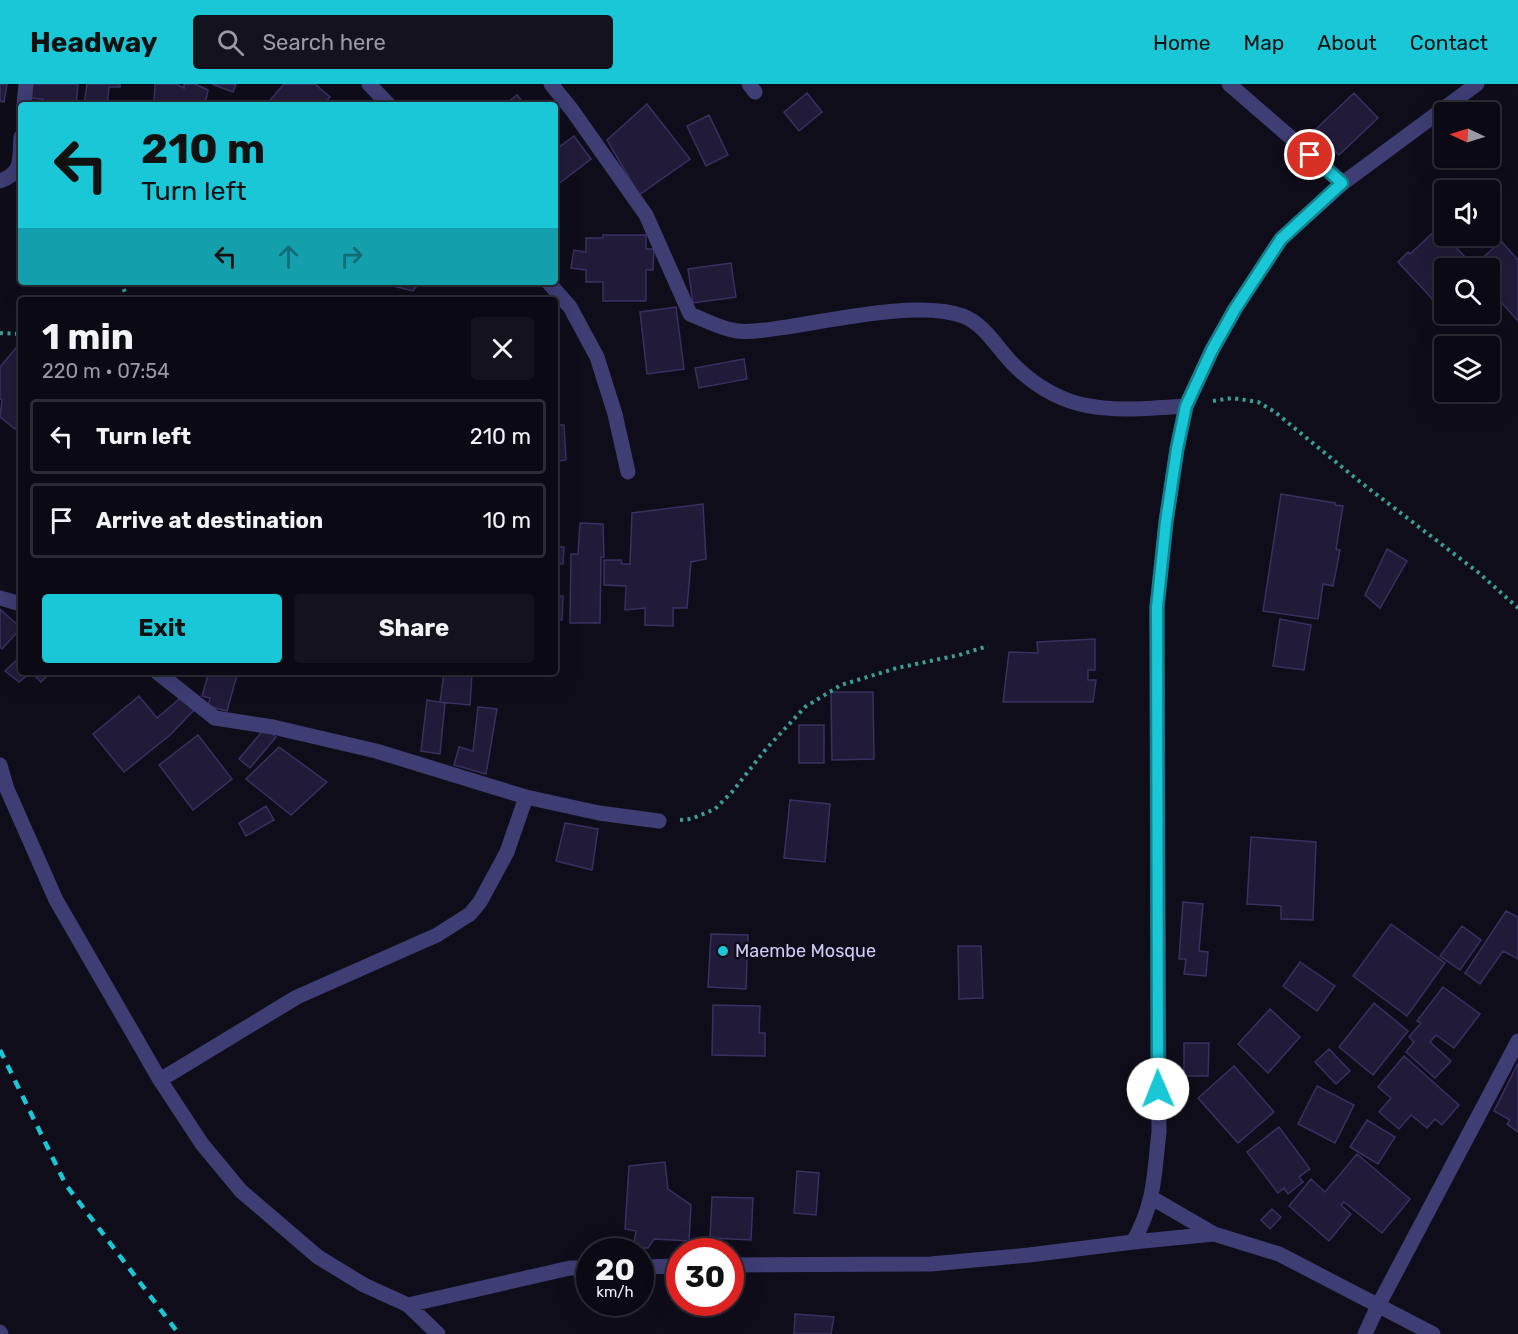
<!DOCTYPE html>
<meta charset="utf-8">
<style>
body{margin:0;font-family:Rubik,sans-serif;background:#14131d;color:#f1f3f6;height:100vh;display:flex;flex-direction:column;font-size:22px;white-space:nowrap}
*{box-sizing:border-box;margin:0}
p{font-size:20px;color:#9a9aa0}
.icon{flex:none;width:33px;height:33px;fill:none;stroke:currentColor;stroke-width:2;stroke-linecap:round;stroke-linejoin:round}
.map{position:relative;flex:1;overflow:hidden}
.sheet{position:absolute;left:18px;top:213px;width:540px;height:378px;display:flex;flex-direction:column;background:#0b0a14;border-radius:6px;box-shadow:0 6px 24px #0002,0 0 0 2px #2b2b34}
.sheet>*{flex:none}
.top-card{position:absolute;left:18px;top:18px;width:540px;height:183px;border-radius:6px;box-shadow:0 6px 24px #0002,0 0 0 2px #2b2b34;background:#1ac7d7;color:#111;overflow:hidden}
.needle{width:39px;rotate:274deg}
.buttons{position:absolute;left:1434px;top:18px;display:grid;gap:12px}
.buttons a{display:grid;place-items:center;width:66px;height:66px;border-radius:6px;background:#0b0a14;box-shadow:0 6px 24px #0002,0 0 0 2px #2b2b34;font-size:30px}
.speed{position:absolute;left:576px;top:1154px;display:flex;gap:12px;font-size:30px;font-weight:700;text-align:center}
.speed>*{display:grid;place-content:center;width:78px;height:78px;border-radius:50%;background:#0b0a14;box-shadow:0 6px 24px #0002,0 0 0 2px #2b2b34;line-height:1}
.speed small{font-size:15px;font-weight:400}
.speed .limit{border:9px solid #d22;background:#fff;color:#111}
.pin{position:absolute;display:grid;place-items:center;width:51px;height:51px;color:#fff;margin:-26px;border:3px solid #fff;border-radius:50%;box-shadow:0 2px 6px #0007}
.me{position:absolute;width:66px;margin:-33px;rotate:359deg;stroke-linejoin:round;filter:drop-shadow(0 0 4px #0008)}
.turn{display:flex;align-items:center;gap:21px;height:126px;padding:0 24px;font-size:27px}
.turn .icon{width:78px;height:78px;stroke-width:2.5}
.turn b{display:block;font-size:42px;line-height:51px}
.lanes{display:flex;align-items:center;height:57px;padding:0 24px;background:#0003;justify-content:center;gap:30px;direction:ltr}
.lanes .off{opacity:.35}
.round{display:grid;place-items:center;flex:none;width:63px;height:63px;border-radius:6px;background:#14131d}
.head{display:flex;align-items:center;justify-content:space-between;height:102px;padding:0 24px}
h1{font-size:36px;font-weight:700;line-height:45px}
.primary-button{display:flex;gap:12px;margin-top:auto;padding:12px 24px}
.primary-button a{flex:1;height:69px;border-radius:6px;background:#1ac7d7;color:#111;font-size:24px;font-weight:700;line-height:69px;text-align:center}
.primary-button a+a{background:#14131d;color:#f1f3f6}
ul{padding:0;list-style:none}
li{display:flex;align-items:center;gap:18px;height:75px;margin:0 12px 9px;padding:0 12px;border:3px solid #2b2b34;border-radius:6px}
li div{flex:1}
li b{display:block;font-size:22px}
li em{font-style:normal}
header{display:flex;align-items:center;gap:36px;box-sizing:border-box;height:84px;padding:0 30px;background:#1ac7d7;color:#111}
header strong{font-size:28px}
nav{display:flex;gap:33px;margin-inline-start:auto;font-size:21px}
.search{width:420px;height:54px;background:#14131d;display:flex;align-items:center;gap:15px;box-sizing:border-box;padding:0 21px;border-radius:6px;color:#9a9aa0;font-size:22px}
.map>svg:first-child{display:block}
.building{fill:#211b39;stroke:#393062;stroke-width:1.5}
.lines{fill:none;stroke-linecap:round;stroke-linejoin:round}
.path{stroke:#3a9f97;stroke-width:4;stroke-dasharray:3 4.5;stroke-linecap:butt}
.minor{stroke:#3e3d74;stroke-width:15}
.rail{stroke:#1ac7d7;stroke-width:4.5;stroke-dasharray:9 8;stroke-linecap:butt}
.route-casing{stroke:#11818c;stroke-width:15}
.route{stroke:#1ac7d7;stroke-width:10}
.poi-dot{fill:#1ac7d7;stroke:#0f0d1a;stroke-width:2}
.labels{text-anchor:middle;stroke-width:5;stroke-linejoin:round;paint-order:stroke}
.poi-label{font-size:18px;fill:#d0ccf9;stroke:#0f0d1a;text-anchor:start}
</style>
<header>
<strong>Headway</strong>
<div class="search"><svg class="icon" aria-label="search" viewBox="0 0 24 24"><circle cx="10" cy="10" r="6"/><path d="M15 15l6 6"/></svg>Search here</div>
<nav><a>Home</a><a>Map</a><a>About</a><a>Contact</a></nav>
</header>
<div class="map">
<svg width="1518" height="1250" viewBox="0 0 1518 1250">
<rect width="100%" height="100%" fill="#0f0d1a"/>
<path class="building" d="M 0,0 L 7,0 L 4,18 L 0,17 Z
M 32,0 L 78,0 L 76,21 L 43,21 L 43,15 L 31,14 Z
M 87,0 L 120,0 L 120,3 L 109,3 L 107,21 L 84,21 Z
M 155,0 L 176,0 L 184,4 L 184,0 L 195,0 L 208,6 L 205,21 L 166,21 L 154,17 Z
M 212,0 L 236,0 L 233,8 Z
M 284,0 L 315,0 L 330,13 L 323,21 L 266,21 Z
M 807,9 L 822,28 L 799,47 L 784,28 Z
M 1354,9 L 1378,34 L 1339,71 L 1315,46 Z
M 517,11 L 525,21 L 504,21 Z
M 647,20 L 690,75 L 639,111 L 607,56 Z
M 709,31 L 728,71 L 706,82 L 687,42 Z
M 574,52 L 591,75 L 557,101 L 555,98 L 555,66 Z
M 1438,144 L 1466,174 L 1455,184 L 1444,184 L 1444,195 L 1439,200 L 1444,206 L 1444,213 L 1437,220 L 1398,178 L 1408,168 L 1410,170 Z
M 603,151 L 646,151 L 646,165 L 654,165 L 653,186 L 646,186 L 646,217 L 603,217 L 603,198 L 586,198 L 586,186 L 571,184 L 574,166 L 586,168 L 586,154 L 603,154 Z
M 1501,157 L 1518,176 L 1518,237 L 1490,206 L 1490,184 L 1472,184 Z
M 731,179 L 736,213 L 693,219 L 688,185 Z
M 385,198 L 420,198 L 413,207 L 389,201 Z
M 676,223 L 684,285 L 647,290 L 640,228 Z
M 21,258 L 21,339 L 15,345 L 0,333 L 2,316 L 0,315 L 0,283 Z
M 744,275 L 747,295 L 699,304 L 695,284 Z
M 555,341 L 564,341 L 566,376 L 557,377 L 559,390 L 555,391 Z
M 1281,410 L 1335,419 L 1335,421 L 1343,422 L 1336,465 L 1340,466 L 1333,502 L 1323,500 L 1318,535 L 1263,527 Z
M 703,420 L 706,475 L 691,478 L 687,524 L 673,524 L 673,542 L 645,541 L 645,524 L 625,526 L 626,502 L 604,501 L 604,476 L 621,476 L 622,480 L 630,480 L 632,429 Z
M 580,439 L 603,440 L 604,473 L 601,473 L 600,539 L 570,539 L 571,470 L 578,470 Z
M 555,463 L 564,463 L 563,480 L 555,480 Z
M 1387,465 L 1407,477 L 1380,524 L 1365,511 Z
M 555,512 L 563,512 L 562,536 L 555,535 Z
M 0,525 L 21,544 L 2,565 L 0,563 Z
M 1280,535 L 1311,541 L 1304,586 L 1273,582 Z
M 1095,555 L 1095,586 L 1088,586 L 1088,596 L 1096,596 L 1093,618 L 1003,618 L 1009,568 L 1038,569 L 1037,558 Z
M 21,572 L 21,588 L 31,588 L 19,598 L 5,587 Z
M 31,588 L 51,588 L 41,598 Z
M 209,588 L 230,588 L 237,591 L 227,627 L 208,622 L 210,614 L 202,612 Z
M 444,588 L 472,588 L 470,621 L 440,618 Z
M 831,608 L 873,608 L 874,675 L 832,676 Z
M 185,610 L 197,623 L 170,651 L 124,688 L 93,650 L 139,612 L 157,634 Z
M 427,616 L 445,619 L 440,670 L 421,667 Z
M 478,623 L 497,625 L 486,690 L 454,681 L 459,663 L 473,667 Z
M 799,641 L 824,641 L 824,679 L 799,679 Z
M 265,644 L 276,653 L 250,684 L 239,675 Z
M 198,651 L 232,695 L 193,726 L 159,681 Z
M 279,663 L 327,698 L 291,731 L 246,695 Z
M 790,716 L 830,720 L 825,778 L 784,774 Z
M 266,722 L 274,736 L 246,752 L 239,739 Z
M 565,739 L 598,745 L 592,786 L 556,777 Z
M 1251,753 L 1316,758 L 1313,836 L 1281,835 L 1281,822 L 1247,820 Z
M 1183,818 L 1203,820 L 1199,867 L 1208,868 L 1206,892 L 1184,890 L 1186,875 L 1179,875 Z
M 1506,827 L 1518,833 L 1518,875 L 1503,867 L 1480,900 L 1465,889 Z
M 1391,840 L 1445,879 L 1407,932 L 1353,892 Z
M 1462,842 L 1481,856 L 1460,886 L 1440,872 Z
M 711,850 L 748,851 L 746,905 L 708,903 Z
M 958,862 L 981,862 L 983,914 L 959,915 Z
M 1300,878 L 1335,902 L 1317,927 L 1283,902 Z
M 1443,903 L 1480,930 L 1454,964 L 1436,951 L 1430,958 L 1451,977 L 1435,994 L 1406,968 L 1414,958 L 1409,953 L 1421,939 L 1417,937 Z
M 1374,919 L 1408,947 L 1373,991 L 1339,963 Z
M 713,921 L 760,922 L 759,949 L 765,949 L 765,972 L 712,971 Z
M 1270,925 L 1300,953 L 1268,989 L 1238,960 Z
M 1184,959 L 1209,959 L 1208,992 L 1184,992 Z
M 1329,965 L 1350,987 L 1336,1000 L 1315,978 Z
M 1404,972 L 1459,1021 L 1442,1041 L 1435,1035 L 1427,1044 L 1411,1031 L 1399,1045 L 1379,1028 L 1391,1014 L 1378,1003 Z
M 1518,979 L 1518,1048 L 1507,1040 L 1510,1036 L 1494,1027 Z
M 1234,982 L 1274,1028 L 1238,1059 L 1198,1014 Z
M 1317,1002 L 1354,1021 L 1335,1059 L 1298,1040 Z
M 1367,1036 L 1395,1053 L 1378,1080 L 1350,1063 Z
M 1279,1043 L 1310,1085 L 1299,1093 L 1303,1098 L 1288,1110 L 1284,1104 L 1278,1109 L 1247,1068 Z
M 1357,1070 L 1410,1115 L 1382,1149 L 1344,1118 L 1341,1121 L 1351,1130 L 1329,1157 L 1289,1122 L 1311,1095 L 1325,1108 Z
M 665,1078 L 668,1105 L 691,1121 L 689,1157 L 654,1155 L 648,1164 L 633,1164 L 636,1147 L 625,1145 L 629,1082 Z
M 797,1087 L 819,1089 L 816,1131 L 794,1129 Z
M 712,1113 L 753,1114 L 751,1156 L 710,1154 Z
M 1272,1125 L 1281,1133 L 1270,1145 L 1261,1136 Z
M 795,1230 L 834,1233 L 831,1250 L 794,1250 Z"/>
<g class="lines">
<path class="path" d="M 121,198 L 128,216
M 0,249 L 21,250
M 1213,317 L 1232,314 L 1258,318 L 1275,328 L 1359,397 L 1479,489 L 1518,524
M 680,736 L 691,735 L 715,725 L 732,708 L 766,665 L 805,623 L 841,601 L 897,584 L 959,571 L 988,562"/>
<path class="minor" d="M 369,0 L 389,21
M 551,0 L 572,26 L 646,131 L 690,230 C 705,236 721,245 737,247 C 753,249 771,245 787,243 C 833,236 920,216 963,232 C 985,240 999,267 1015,282 C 1068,334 1119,326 1186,322
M 749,0 L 755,8
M 1229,0 L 1343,99
M 24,21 L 26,0
M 0,97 C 24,88 19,75 21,53
M 548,198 L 570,223 L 597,273 L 615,330 L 628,388
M 0,514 L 21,520
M 157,588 L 215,634 L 273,643 L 376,667 L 526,713 L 599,729 L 659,737
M 0,681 L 7,705 L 56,816 L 160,996 L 202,1060 L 241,1107 L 318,1173 L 364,1201 L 408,1221 L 438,1250
M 160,996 L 297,913 L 437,851 L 470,830 L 480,818 L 507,768 L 526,713
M 1152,1114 L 1214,1150
M 1133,1158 C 1155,1119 1154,1091 1159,1048 L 1157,523 L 1166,438 L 1177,365 L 1186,322 L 1212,266 L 1235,225 L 1281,155 L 1343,99 L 1477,0
M 730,1181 L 931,1180 L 1029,1171 L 1133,1158 L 1214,1150 L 1279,1170 L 1433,1250
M 640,1183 L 680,1182
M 408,1221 L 570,1184 L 590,1184
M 0,1248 L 1,1250
M 1365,1250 L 1378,1222 L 1518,957"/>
<path class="rail" d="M 0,966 L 66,1101 L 179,1250"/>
</g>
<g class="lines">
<g class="route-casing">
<path id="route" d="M 1158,1005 L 1157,523 L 1166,438 L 1177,365 L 1186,322 L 1212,266 L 1235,225 L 1281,155 L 1342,99 L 1310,71"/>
</g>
<use href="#route" class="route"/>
</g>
<circle class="poi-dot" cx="723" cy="867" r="6"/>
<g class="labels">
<g class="poi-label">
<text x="735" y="873">Maembe Mosque</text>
</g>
</g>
</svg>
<div class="buttons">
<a><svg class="needle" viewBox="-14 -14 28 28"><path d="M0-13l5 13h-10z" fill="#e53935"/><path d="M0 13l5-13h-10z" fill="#9a9aa0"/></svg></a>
<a><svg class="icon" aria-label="sound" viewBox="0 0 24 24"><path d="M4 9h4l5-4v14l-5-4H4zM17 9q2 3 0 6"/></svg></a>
<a><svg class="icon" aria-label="search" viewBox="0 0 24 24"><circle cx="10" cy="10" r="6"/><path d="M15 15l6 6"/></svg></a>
<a><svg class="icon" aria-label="layers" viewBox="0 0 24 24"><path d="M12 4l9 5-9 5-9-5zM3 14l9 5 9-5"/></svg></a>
</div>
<div class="speed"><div>20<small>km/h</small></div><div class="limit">30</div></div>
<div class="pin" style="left:1310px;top:71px;background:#d93025"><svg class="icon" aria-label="arrive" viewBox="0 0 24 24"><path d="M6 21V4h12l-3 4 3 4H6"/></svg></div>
<svg class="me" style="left:1158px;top:1005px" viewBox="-20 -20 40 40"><circle r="19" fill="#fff"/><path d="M0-13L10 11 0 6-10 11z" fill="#1ac7d7"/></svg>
<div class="top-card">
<div class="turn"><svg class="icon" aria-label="left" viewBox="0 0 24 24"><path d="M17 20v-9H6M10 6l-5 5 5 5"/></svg><div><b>210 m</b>Turn left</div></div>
<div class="lanes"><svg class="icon" aria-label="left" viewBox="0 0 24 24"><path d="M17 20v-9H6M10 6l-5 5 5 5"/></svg><svg class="icon off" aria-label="ahead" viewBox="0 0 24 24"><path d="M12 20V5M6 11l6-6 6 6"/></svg><svg class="icon off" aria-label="right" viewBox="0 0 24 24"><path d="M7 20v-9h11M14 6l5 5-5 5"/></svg></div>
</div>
<section class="sheet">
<div class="head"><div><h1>1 min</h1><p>220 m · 07:54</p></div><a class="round"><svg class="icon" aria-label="close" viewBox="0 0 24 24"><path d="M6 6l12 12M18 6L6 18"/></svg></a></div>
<ul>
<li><svg class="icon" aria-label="left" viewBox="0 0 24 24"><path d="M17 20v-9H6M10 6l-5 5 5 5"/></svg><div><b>Turn left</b></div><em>210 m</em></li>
<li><svg class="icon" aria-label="arrive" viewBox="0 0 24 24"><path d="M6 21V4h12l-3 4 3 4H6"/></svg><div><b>Arrive at destination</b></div><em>10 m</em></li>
</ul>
<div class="primary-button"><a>Exit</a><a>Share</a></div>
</section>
</div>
